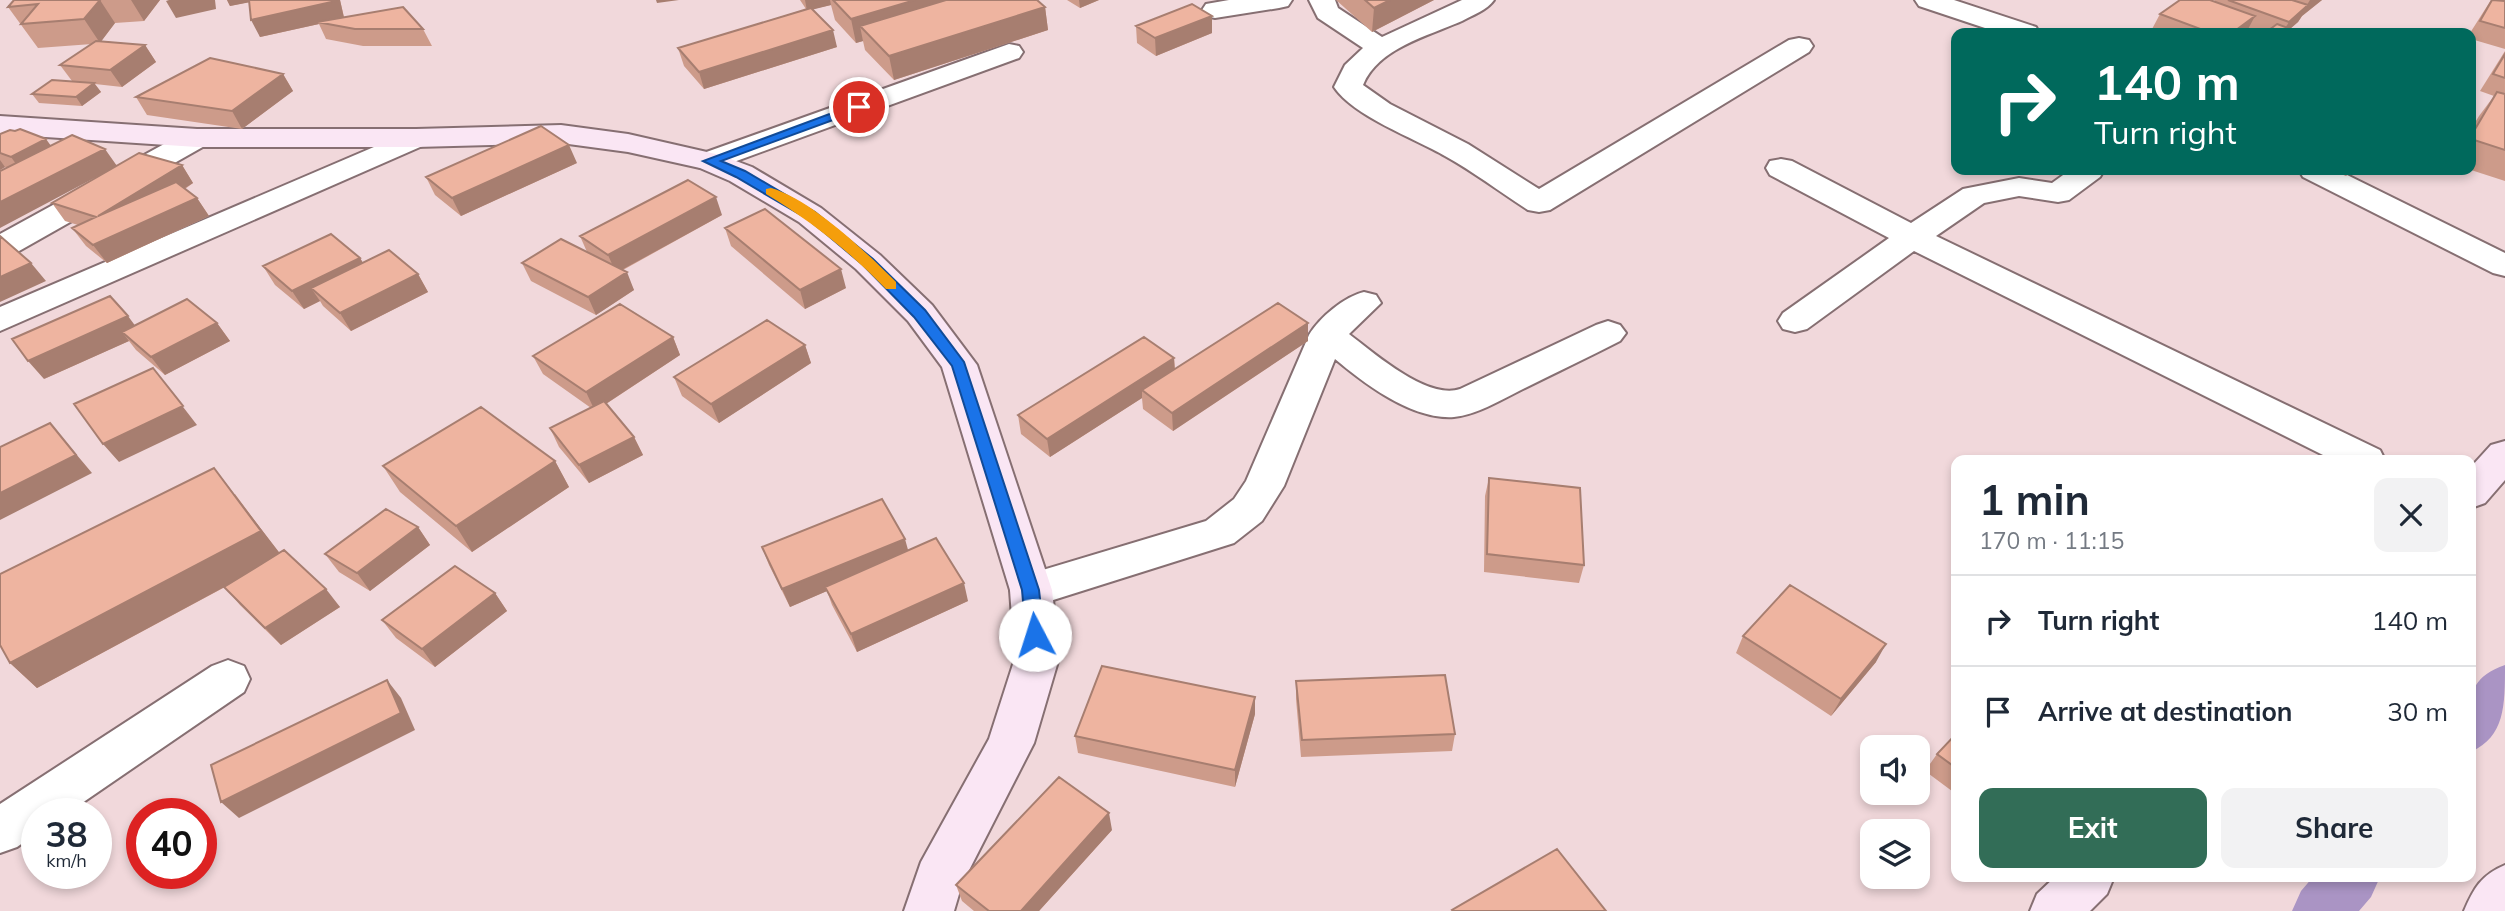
<!DOCTYPE html>
<meta charset="utf-8">
<style>
body{margin:0;font-family:Mulish,sans-serif;background:#f2f2f3;color:#1f2937;height:100vh;display:flex;flex-direction:column;font-size:26px;white-space:nowrap}
*{box-sizing:border-box;margin:0}
p{font-size:23px;color:#747a83}
.icon{flex:none;width:38px;height:38px;fill:none;stroke:currentColor;stroke-width:2;stroke-linecap:round;stroke-linejoin:round}
.map{position:relative;flex:1;overflow:hidden}
.side{position:absolute;left:1951px;top:455px;width:525px;height:427px;display:flex;flex-direction:column;background:#fff;border-radius:14px;box-shadow:0 4px 10px #0003}
.side>*{flex:none}
.hud{position:absolute;left:1951px;top:28px;width:525px;height:147px;border-radius:14px;box-shadow:0 4px 10px #0003;background:#00695c;color:#fff;overflow:hidden}
.fabs{position:absolute;left:1860px;top:735px;display:grid;gap:14px}
.fabs a{display:grid;place-items:center;width:70px;height:70px;border-radius:14px;background:#fff;box-shadow:0 4px 10px #0003;font-size:35px}
.speed{position:absolute;left:21px;top:798px;display:flex;gap:14px;font-size:35px;font-weight:700;text-align:center}
.speed>*{display:grid;place-content:center;width:91px;height:91px;border-radius:50%;background:#fff;box-shadow:0 4px 10px #0003;line-height:1}
.speed small{font-size:18px;font-weight:400}
.speed .limit{border:10px solid #d22;background:#fff;color:#111}
.pin{position:absolute;display:grid;place-items:center;width:60px;height:60px;color:#fff;margin:-30px;border:4px solid #fff;border-radius:50%;box-shadow:0 2px 7px #0007}
.me{position:absolute;width:77px;margin:-38px;rotate:355deg;stroke-linejoin:round;filter:drop-shadow(0 0 5px #0008)}
.turn{display:flex;align-items:center;gap:24px;height:147px;padding:0 28px;font-size:32px}
.turn .icon{width:91px;height:91px;stroke-width:2.5}
.turn b{display:block;font-size:49px;line-height:60px}
.round{display:grid;place-items:center;flex:none;width:74px;height:74px;border-radius:14px;background:#f2f2f3}
.head{display:flex;align-items:center;justify-content:space-between;height:119px;padding:0 28px}
h1{font-size:42px;font-weight:700;line-height:52px}
.action{display:flex;gap:14px;margin-top:auto;padding:14px 28px}
.action a{flex:1;height:80px;border-radius:14px;background:#326d57;color:#fff;font-size:28px;font-weight:700;line-height:80px;text-align:center}
.action a+a{background:#f2f2f3;color:#1f2937}
ul{padding:0;list-style:none}
li{display:flex;align-items:center;gap:21px;height:91px;padding:0 28px;border-top:2px solid #e0e1e3}
li div{flex:1}
li b{display:block;font-size:26px}
li em{font-style:normal}
.map>svg:first-child{display:block}
.lines{fill:none;stroke-linecap:round;stroke-linejoin:round}
.canal{fill:#aa94c4;fill-rule:evenodd}
.street-casing{stroke:#866f72;stroke-width:4}
.secondary-casing{stroke:#866f72;stroke-width:4}
.street{fill:#fff;fill-rule:evenodd}
.secondary{fill:#fae6f4;fill-rule:evenodd}
.wall{fill:#cd9b8a}
.shaded-wall{fill:#a77e70}
.building{fill:#eeb4a0;stroke:#a77e70;stroke-width:2}
.route{fill:#1a73e8;stroke:#114b97;stroke-width:2}
.slow{fill:#f59e0b}
</style>
<div class="map">
<svg width="2505" height="911" viewBox="0 0 2505 911">
<rect width="100%" height="100%" fill="#f1d8db"/>
<g class="lines">
<path class="canal" d="M 2505,665 C 2505,706 2505,736 2471,752 C 2471,711 2459,681 2505,665 Z
M 2313,877 L 2380,877 L 2371,897 L 2359,911 L 2292,911 L 2301,891 Z"/>
<g class="street-casing">
<path id="street" d="M 1229,0 L 1292,0 L 1288,6 L 1279,8 L 1215,18 L 1206,16 L 1202,10 L 1206,4 Z
M 1309,0 L 1335,0 L 1338,8 L 1382,37 L 1462,0 L 1494,0 C 1487,10 1473,15 1462,21 C 1428,36 1378,48 1363,85 L 1390,104 L 1468,144 L 1539,189 L 1789,40 L 1799,38 L 1809,40 L 1813,46 L 1809,52 L 1550,210 L 1539,212 L 1528,210 C 1500,192 1474,172 1445,156 C 1414,138 1353,116 1334,87 L 1345,65 L 1363,48 L 1318,18 Z
M 1915,0 L 1954,0 L 2036,27 L 2039,33 L 2000,33 L 1919,6 Z
M 1009,44 L 1019,46 L 1023,52 L 1019,58 L 720,167 L 709,170 L 698,167 L 694,161 L 698,155 Z
M 197,129 L 208,132 L 212,138 L 208,144 L 12,255 L 0,258 L 0,234 L 186,132 Z
M 416,129 L 427,132 L 431,138 L 427,144 L 0,331 L 0,307 Z
M 1781,159 L 1792,161 L 1911,223 L 1963,189 L 2019,178 L 2052,183 L 2070,170 L 2104,170 L 2100,177 L 2069,200 L 2058,202 L 2019,196 L 1984,203 L 1936,236 L 2380,450 L 2385,460 L 2333,460 L 1914,251 L 1807,329 L 1795,332 L 1783,329 L 1778,321 L 1783,313 L 1889,238 L 1770,175 L 1766,168 L 1770,161 Z
M 2299,170 L 2337,170 L 2505,253 L 2505,276 L 2493,273 L 2303,177 Z
M 1364,292 L 1376,295 L 1381,303 L 1349,334 C 1374,353 1427,400 1460,389 L 1596,325 L 1608,321 L 1620,325 L 1626,333 L 1620,341 C 1587,358 1553,374 1519,391 C 1499,401 1476,415 1454,417 C 1412,420 1365,384 1335,359 L 1284,486 L 1262,521 L 1234,543 L 1031,607 L 1016,602 L 1010,590 L 1016,578 L 1206,521 L 1234,499 L 1246,481 L 1309,335 C 1320,317 1344,297 1364,292 Z
M 228,660 L 244,666 L 250,679 L 244,692 L 66,814 L 37,814 L 37,833 L 17,847 L 0,853 L 0,804 L 212,666 Z"/>
</g>
<g class="secondary-casing">
<path id="secondary" d="M 0,116 L 197,129 L 416,129 L 561,125 L 628,134 L 720,155 L 752,167 L 821,208 L 880,255 L 932,305 L 977,365 L 1052,590 L 1059,658 L 1034,743 L 962,884 L 954,911 L 904,911 L 921,862 L 989,739 L 1015,658 L 1010,590 L 942,367 L 908,321 L 856,269 L 799,222 L 730,181 L 700,168 L 628,152 L 561,143 L 416,147 L 197,147 L 0,134 Z
M 2505,441 L 2505,480 L 2485,503 L 2471,508 L 2471,467 L 2491,445 Z
M 2505,865 L 2505,911 L 2464,911 C 2474,888 2481,875 2505,865 Z
M 2055,877 L 2114,877 L 2107,894 L 2090,911 L 2030,911 L 2037,894 Z"/>
</g>
<use href="#street" class="street"/>
<use href="#secondary" class="secondary"/>
</g>
<path class="wall" d="M 14,0 L 160,0 L 144,21 L 115,23 L 101,41 L 145,45 L 156,62 L 122,87 L 95,84 L 101,92 L 82,106 L 39,103 L 32,94 L 72,81 L 60,65 L 92,44 L 38,48 L 8,7 Z
M 227,0 L 340,0 L 344,17 L 423,29 L 432,46 L 363,46 L 326,39 L 319,24 L 260,37 L 249,2 L 230,6 Z
M 800,0 L 1037,0 L 1045,7 L 1048,30 L 894,80 L 865,50 L 863,41 L 856,43 L 835,20 L 831,5 L 813,9 L 837,47 L 704,89 L 684,66 L 678,48 L 806,9 Z
M 1067,0 L 1099,0 L 1080,8 Z
M 1336,0 L 1434,0 L 1372,32 Z
M 2215,0 L 2322,0 L 2302,16 L 2298,22 L 2290,29 L 2265,33 L 2249,28 L 2245,33 L 2157,33 L 2151,31 L 2160,14 L 2214,1 Z
M 2491,0 L 2505,1 L 2505,49 L 2471,39 L 2470,33 Z
M 1136,26 L 1212,33 L 1156,56 L 1137,43 Z
M 2505,51 L 2505,181 L 2471,170 L 2471,129 L 2479,116 L 2494,96 L 2480,91 Z
M 283,74 L 293,91 L 242,129 L 147,115 L 136,97 Z
M 0,135 L 51,145 L 117,165 L 182,165 L 193,183 L 185,189 L 197,198 L 209,216 L 107,263 L 86,246 L 72,228 L 78,225 L 65,221 L 52,203 L 95,178 L 5,167 L 0,170 Z
M 577,163 L 461,216 L 435,195 L 426,177 Z
M 2331,170 L 2354,170 L 2346,176 Z
M 722,215 L 623,270 L 634,290 L 596,315 L 531,281 L 522,263 L 587,252 L 580,236 Z
M 725,228 L 846,288 L 805,309 L 731,246 Z
M 360,258 L 363,263 L 418,274 L 428,292 L 351,331 L 323,306 L 320,301 L 304,309 L 275,285 L 263,266 Z
M 217,323 L 230,341 L 165,375 L 136,350 L 129,341 L 44,379 L 135,326 Z
M 673,337 L 680,355 L 606,404 L 634,437 L 643,455 L 589,483 L 559,447 L 550,428 L 591,408 L 543,374 L 533,356 Z
M 1308,341 L 1173,431 L 1143,409 L 1142,398 L 1050,457 L 1021,434 L 1018,415 L 1174,358 L 1175,369 Z
M 805,345 L 811,363 L 719,423 L 682,396 L 674,377 Z
M 555,461 L 569,487 L 472,552 L 400,492 L 383,466 Z
M 1489,478 L 1584,565 L 1579,583 L 1484,572 L 1485,496 Z
M 235,494 L 279,553 L 340,607 L 281,645 L 240,605 L 225,587 L 37,688 L 10,663 Z
M 418,527 L 430,545 L 370,591 L 339,572 L 325,554 Z
M 762,547 L 908,551 L 968,601 L 857,652 L 832,605 L 827,591 L 790,607 L 769,565 Z
M 495,593 L 507,611 L 435,667 L 396,638 L 382,620 Z
M 1743,636 L 1876,662 L 1831,716 L 1736,653 Z
M 1296,681 L 1455,734 L 1452,751 L 1301,757 L 1296,699 Z
M 1255,714 L 1235,787 L 1078,753 L 1075,736 Z
M 1956,734 L 1956,794 L 1925,771 L 1937,754 Z
M 1112,830 L 1039,911 L 974,911 L 962,901 L 956,885 Z"/>
<path class="shaded-wall" d="M 100,0 L 115,23 L 100,43 L 84,19 Z
M 131,0 L 160,0 L 144,21 Z
M 169,0 L 215,0 L 216,9 L 176,18 L 166,1 Z
M 227,0 L 261,0 L 230,6 Z
M 335,0 L 340,0 L 344,18 L 317,22 L 319,24 L 260,37 L 251,20 Z
M 656,0 L 679,0 L 657,3 Z
M 805,0 L 830,0 L 831,5 L 807,11 Z
M 915,0 L 997,0 L 860,26 L 863,41 L 856,43 L 851,19 Z
M 1079,0 L 1099,0 L 1080,8 Z
M 1390,0 L 1434,0 L 1372,32 L 1374,8 Z
M 2310,0 L 2322,0 L 2302,16 L 2298,22 L 2285,33 L 2282,33 L 2289,22 L 2305,8 Z
M 1045,7 L 1048,30 L 894,80 L 889,56 Z
M 1212,16 L 1212,33 L 1156,56 L 1155,38 Z
M 2255,16 L 2246,33 L 2232,33 Z
M 833,30 L 837,47 L 704,89 L 699,72 Z
M 145,45 L 156,62 L 122,87 L 110,70 Z
M 283,74 L 293,91 L 242,129 L 232,111 Z
M 94,83 L 101,92 L 82,106 L 76,97 Z
M 46,139 L 59,157 L 24,175 L 11,157 Z
M 569,145 L 577,163 L 461,216 L 452,198 Z
M 105,149 L 117,166 L 0,228 L 0,202 Z
M 0,160 L 5,167 L 0,170 Z
M 182,165 L 193,183 L 112,234 L 98,216 Z
M 716,197 L 722,215 L 616,273 L 608,255 Z
M 197,198 L 209,216 L 107,263 L 93,245 Z
M 360,258 L 371,276 L 311,288 L 320,301 L 304,309 L 292,291 Z
M 31,263 L 46,281 L 0,302 L 0,277 Z
M 841,269 L 846,288 L 805,309 L 800,290 Z
M 627,272 L 634,290 L 596,315 L 588,297 Z
M 418,274 L 428,292 L 351,331 L 340,313 Z
M 128,316 L 142,335 L 122,332 L 129,341 L 44,379 L 28,361 Z
M 217,323 L 230,341 L 165,375 L 151,357 Z
M 1308,323 L 1308,341 L 1173,431 L 1172,413 Z
M 673,337 L 680,355 L 595,411 L 586,392 Z
M 805,345 L 811,363 L 719,423 L 711,404 Z
M 1174,358 L 1175,376 L 1142,390 L 1142,398 L 1050,457 L 1047,439 Z
M 153,368 L 197,425 L 119,462 L 103,444 Z
M 50,423 L 92,473 L 0,520 L 0,493 Z
M 634,437 L 643,455 L 589,483 L 579,465 Z
M 555,461 L 569,487 L 472,552 L 456,526 Z
M 214,468 L 282,556 L 37,688 L 10,663 Z
M 418,527 L 430,545 L 370,591 L 357,573 Z
M 905,539 L 910,557 L 825,587 L 827,591 L 790,607 L 782,589 Z
M 964,583 L 968,601 L 857,652 L 851,634 Z
M 326,589 L 340,607 L 281,645 L 265,628 Z
M 495,593 L 507,611 L 435,667 L 422,649 Z
M 1886,644 L 1876,662 L 1831,716 L 1841,699 Z
M 387,680 L 401,698 L 415,730 L 239,818 L 221,802 Z
M 1255,697 L 1255,714 L 1235,787 L 1235,770 Z
M 1109,813 L 1112,830 L 1039,911 L 1021,911 Z"/>
<path class="building" d="M 14,0 L 100,0 L 84,19 L 21,24 L 38,4 L 8,7 Z
M 249,0 L 335,0 L 336,1 L 251,20 Z
M 833,0 L 915,0 L 851,19 Z
M 946,0 L 1037,0 L 1045,7 L 889,56 L 860,26 Z
M 1365,0 L 1390,0 L 1374,8 Z
M 2180,0 L 2210,0 L 2255,16 L 2232,33 L 2211,33 L 2160,14 Z
M 2228,0 L 2292,0 L 2308,5 L 2289,22 Z
M 2492,0 L 2505,1 L 2505,28 L 2480,21 Z
M 1192,4 L 1212,16 L 1155,38 L 1136,26 Z
M 403,7 L 423,29 L 355,29 L 317,22 Z
M 811,8 L 833,30 L 699,72 L 678,48 Z
M 2277,24 L 2302,33 L 2265,33 Z
M 96,41 L 145,45 L 110,70 L 60,65 Z
M 2505,54 L 2505,78 L 2493,74 Z
M 210,58 L 283,74 L 232,111 L 136,97 Z
M 52,80 L 94,83 L 76,97 L 32,94 Z
M 2497,92 L 2505,94 L 2505,150 L 2471,139 L 2471,136 Z
M 541,126 L 569,145 L 452,198 L 426,177 Z
M 20,129 L 46,139 L 11,157 L 0,153 L 0,134 L 10,130 L 15,131 Z
M 72,135 L 105,149 L 0,202 L 0,171 Z
M 139,153 L 182,165 L 98,216 L 176,182 L 197,198 L 93,245 L 72,228 L 96,217 L 52,203 Z
M 688,180 L 716,197 L 608,255 L 580,236 Z
M 765,209 L 841,269 L 800,290 L 725,228 Z
M 331,234 L 360,258 L 292,291 L 263,266 Z
M 0,236 L 31,263 L 0,277 Z
M 561,239 L 627,272 L 588,297 L 522,263 Z
M 389,250 L 418,274 L 340,313 L 311,288 Z
M 110,296 L 128,316 L 28,361 L 12,339 Z
M 187,299 L 217,323 L 151,357 L 122,332 Z
M 1278,303 L 1308,323 L 1172,413 L 1142,390 Z
M 620,304 L 673,337 L 586,392 L 533,356 Z
M 767,320 L 805,345 L 711,404 L 674,377 Z
M 1144,337 L 1174,358 L 1047,439 L 1018,415 Z
M 153,368 L 183,406 L 103,444 L 74,404 Z
M 604,401 L 634,437 L 579,465 L 550,428 Z
M 481,407 L 555,461 L 456,526 L 383,466 Z
M 50,423 L 76,455 L 0,493 L 0,447 Z
M 214,468 L 261,531 L 10,663 L 0,645 L 0,574 Z
M 1489,478 L 1580,488 L 1584,565 L 1487,554 Z
M 882,499 L 905,539 L 782,589 L 762,547 Z
M 386,509 L 418,527 L 357,573 L 325,554 Z
M 936,538 L 964,583 L 851,634 L 825,587 Z
M 284,550 L 326,589 L 265,628 L 224,587 Z
M 455,566 L 495,593 L 422,649 L 382,620 Z
M 1790,585 L 1886,644 L 1841,699 L 1743,636 Z
M 1102,666 L 1255,697 L 1235,770 L 1075,736 Z
M 1445,675 L 1455,734 L 1302,740 L 1296,681 Z
M 387,680 L 401,713 L 221,802 L 211,765 Z
M 1956,734 L 1956,768 L 1937,754 Z
M 1059,777 L 1109,813 L 1021,911 L 989,911 L 956,885 Z
M 1557,849 L 1606,911 L 1453,911 L 1452,910 Z"/>
<path class="route" d="M 859,103 L 863,104 L 863,109 L 721,161 L 745,171 L 815,212 L 873,259 L 925,310 L 964,362 L 1039,590 L 1044,635 L 1041,640 L 1035,642 L 1028,640 L 1026,635 L 1022,590 L 952,366 L 914,317 L 863,265 L 825,233 L 806,218 L 736,177 L 703,161 Z"/>
<path class="slow" d="M 771,188 C 811,199 867,253 896,282 L 896,289 L 886,289 C 850,252 811,221 766,194 L 766,189 Z"/>
</svg>
<div class="fabs">
<a><svg class="icon" aria-label="sound" viewBox="0 0 24 24"><path d="M4 9h4l5-4v14l-5-4H4zM17 9q2 3 0 6"/></svg></a>
<a><svg class="icon" aria-label="layers" viewBox="0 0 24 24"><path d="M12 4l9 5-9 5-9-5zM3 14l9 5 9-5"/></svg></a>
</div>
<div class="speed"><div>38<small>km/h</small></div><div class="limit">40</div></div>
<div class="pin" style="left:859px;top:107px;background:#d93025"><svg class="icon" aria-label="arrive" viewBox="0 0 24 24"><path d="M6 21V4h12l-3 4 3 4H6"/></svg></div>
<svg class="me" style="left:1035px;top:635px" viewBox="-20 -20 40 40"><circle r="19" fill="#fff"/><path d="M0-13L10 11 0 6-10 11z" fill="#1a73e8"/></svg>
<div class="hud">
<div class="turn"><svg class="icon" aria-label="right" viewBox="0 0 24 24"><path d="M7 20v-9h11M14 6l5 5-5 5"/></svg><div><b>140 m</b>Turn right</div></div>
</div>
<section class="side">
<div class="head"><div><h1>1 min</h1><p>170 m · 11:15</p></div><a class="round"><svg class="icon" aria-label="close" viewBox="0 0 24 24"><path d="M6 6l12 12M18 6L6 18"/></svg></a></div>
<ul>
<li><svg class="icon" aria-label="right" viewBox="0 0 24 24"><path d="M7 20v-9h11M14 6l5 5-5 5"/></svg><div><b>Turn right</b></div><em>140 m</em></li>
<li><svg class="icon" aria-label="arrive" viewBox="0 0 24 24"><path d="M6 21V4h12l-3 4 3 4H6"/></svg><div><b>Arrive at destination</b></div><em>30 m</em></li>
</ul>
<div class="action"><a>Exit</a><a>Share</a></div>
</section>
</div>
